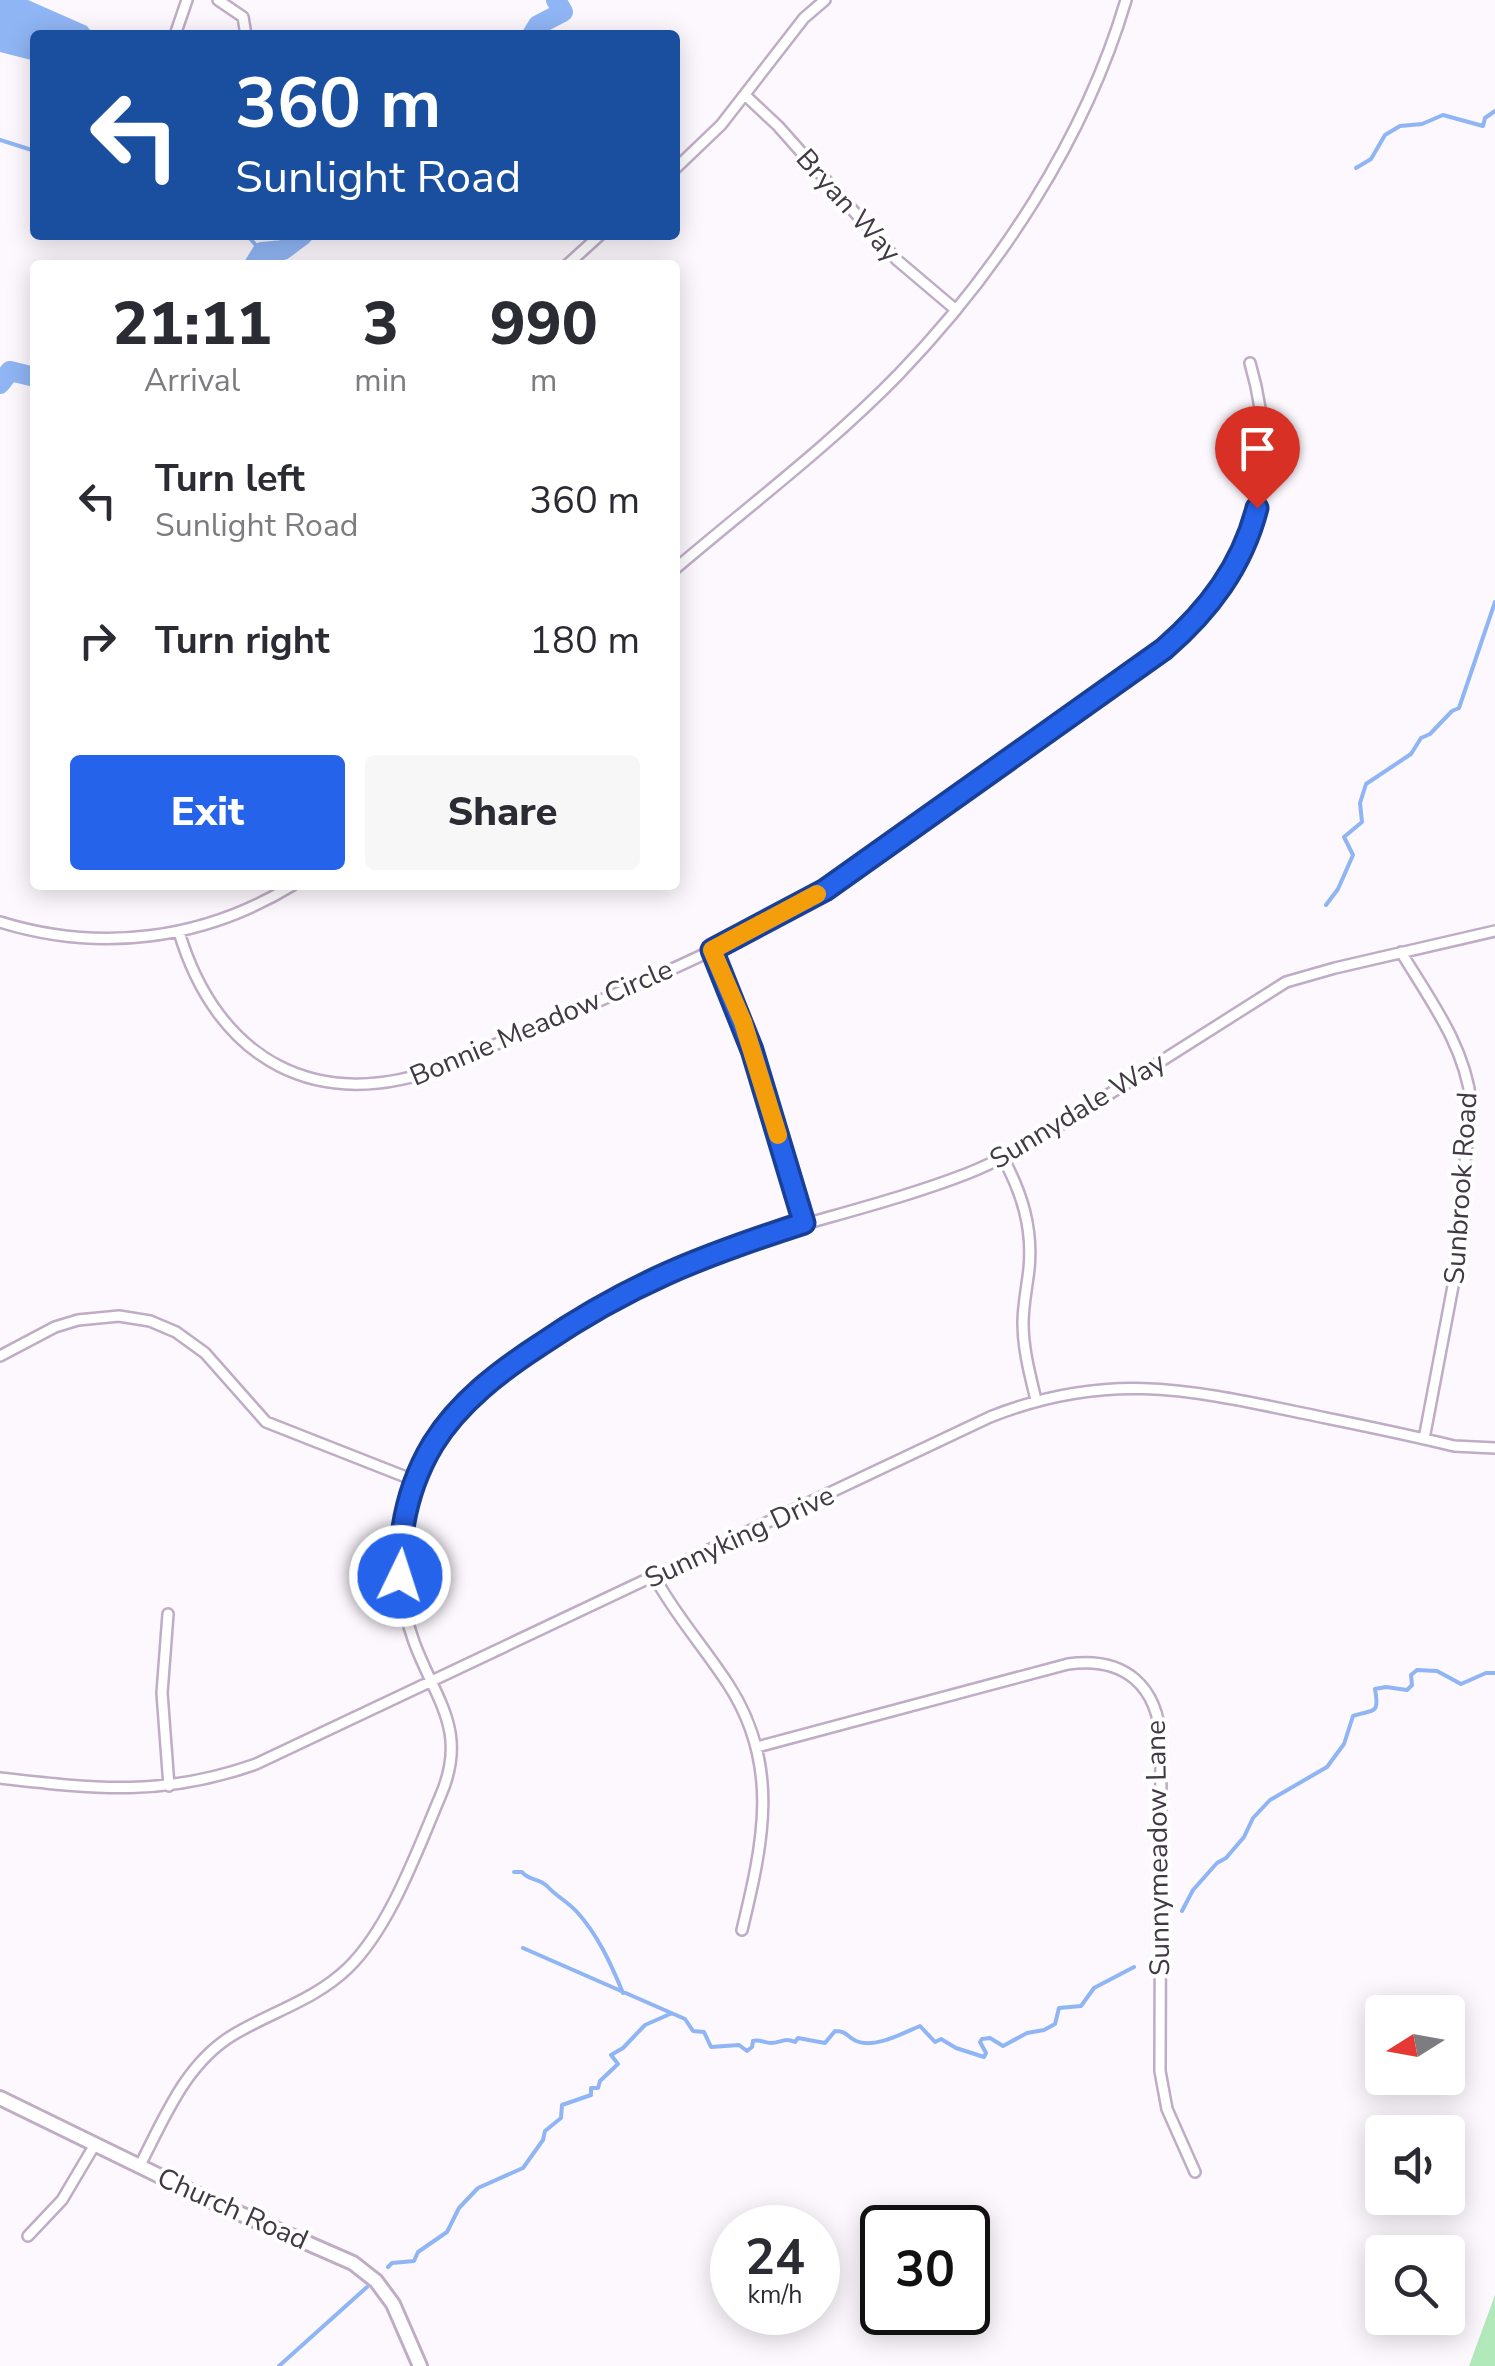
<!DOCTYPE html>
<style>
body{margin:0;font-family:"Nunito Sans",sans-serif;background:#f7f7f7;color:#2b2b33;height:100vh;display:flex;flex-direction:column;font-size:38px;white-space:nowrap}
*{box-sizing:border-box;margin:0}
p{font-size:32px;color:#7c7c81}
.icon{flex:none;width:55px;height:55px;fill:none;stroke:currentColor;stroke-width:2;stroke-linecap:round;stroke-linejoin:round}
.map{position:relative;flex:1;overflow:hidden}
.panel{position:absolute;left:30px;top:260px;width:650px;height:630px;display:flex;flex-direction:column;background:#fff;border-radius:10px;box-shadow:0 5px 25px #0003}
.panel>*{flex:none}
.hud{position:absolute;left:30px;top:30px;width:650px;height:210px;border-radius:10px;box-shadow:0 5px 25px #0003;background:#1a4fa0;color:#fff;overflow:hidden}
.needle{width:65px;rotate:259deg}
.buttons{position:absolute;left:1365px;top:1995px;display:grid;gap:20px}
.buttons a{display:grid;place-items:center;width:100px;height:100px;border-radius:10px;background:#fff;box-shadow:0 5px 25px #0003;font-size:50px}
.speed{position:absolute;left:710px;top:2205px;display:flex;gap:20px;font-size:50px;font-weight:700;text-align:center}
.speed>*{display:grid;place-content:center;width:130px;height:130px;border-radius:50%;background:#fff;box-shadow:0 5px 25px #0003;line-height:1}
.speed small{font-size:25px;font-weight:400}
.speed .limit{border:5px solid #111;border-radius:15px;background:#fff;color:#111}
.pin{position:absolute;display:grid;place-items:center;width:85px;height:85px;color:#fff;margin:-102px -42px;border-radius:50% 50% 50% 0;rotate:-45deg;box-shadow:0 0 10px #0007}
.pin .icon{rotate:45deg}
.me{position:absolute;width:110px;margin:-55px;rotate:4deg;stroke-linejoin:round;filter:drop-shadow(0 0 8px #0008)}
.turn{display:flex;align-items:center;gap:35px;height:210px;padding:0 40px;font-size:45px}
.turn .icon{width:130px;height:130px;stroke-width:2.5}
.turn b{display:block;font-size:70px;line-height:85px}
.eta{display:flex;justify-content:space-evenly;align-items:center;height:170px;text-align:center}
.eta b{font-size:60px;font-weight:800;line-height:70px}
.action{display:flex;gap:20px;margin-top:auto;padding:20px 40px}
.action a{flex:1;height:115px;border-radius:10px;background:#2563eb;color:#fff;font-size:40px;font-weight:800;line-height:115px;text-align:center}
.action a+a{background:#f7f7f7;color:#2b2b33}
ul{padding:0;list-style:none}
li{display:flex;align-items:center;gap:30px;height:140px;padding:0 40px}
li div{flex:1}
li b{display:block;font-size:38px}
li em{font-style:normal}
.map>svg:first-child{display:block}
.green{fill:#b1e9ba}
.water{fill:#8fb5f4}
.lines{fill:none;stroke-linecap:round;stroke-linejoin:round}
.stream{stroke:#8fb5f4;stroke-width:4}
.river{stroke:#8fb5f4;stroke-width:20}
.street-casing{stroke:#bfacc5;stroke-width:14}
.secondary-casing{stroke:#bfacc5;stroke-width:18}
.street{stroke:#fff;stroke-width:9}
.secondary{stroke:#fff;stroke-width:12}
.route-casing{stroke:#184099;stroke-width:25}
.route{stroke:#2563eb;stroke-width:18}
.slow{stroke:#f59e0b;stroke-width:18}
.labels{text-anchor:middle;stroke-width:8;stroke-linejoin:round;paint-order:stroke}
.street-label{font-size:28px;fill:#413944;stroke:#fff}
</style>
<div class="map">
<svg width="1495" height="2366" viewBox="0 0 1495 2366">
<rect width="100%" height="100%" fill="#fcf8fe"/>
<path class="green" d="M 1495,2295 L 1495,2366 L 1469,2366 Z"/>
<path class="water" d="M 0,0 L 28,0 L 87,26 L 94,35 L 35,35 L 35,61 L 0,52 Z"/>
<g class="lines">
<path class="stream" d="M 0,140 L 35,151
M 1356,168 L 1371,159 L 1385,135 L 1400,126 L 1422,124 L 1443,115 L 1483,126 L 1485,118 L 1495,111
M 247,235 L 262,252
M 1326,905 L 1338,889 L 1353,855 L 1344,837 L 1362,822 L 1360,803 L 1366,784 L 1411,754 L 1421,738 L 1430,734 L 1452,711 L 1459,708 L 1495,602
M 514,1872 L 522,1872 C 529,1881 539,1878 547,1886 C 557,1897 567,1901 577,1912 C 598,1935 611,1964 623,1993
M 1182,1911 L 1193,1890 L 1217,1863 L 1226,1858 L 1244,1837 L 1253,1818 L 1270,1800 L 1327,1767 L 1344,1744 L 1353,1716 C 1373,1709 1380,1716 1375,1689 L 1386,1687 L 1407,1690 L 1412,1685 L 1411,1675 L 1417,1670 L 1437,1671 L 1461,1684 L 1486,1673 L 1495,1673
M 523,1948 L 685,2019 L 693,2031 L 704,2032 L 711,2047 L 739,2045 L 747,2051 L 752,2047 L 753,2041 C 760,2039 764,2043 771,2043 C 781,2043 784,2037 795,2042 L 798,2038 L 825,2043 L 835,2031 C 847,2031 846,2036 856,2041 C 875,2049 903,2033 920,2026 L 935,2042 L 941,2039 L 956,2048 L 984,2057 L 986,2053 L 980,2042 L 982,2039 L 990,2038 L 1003,2046 L 1027,2033 L 1044,2030 L 1055,2024 L 1059,2008 L 1081,2006 L 1094,1988 L 1134,1967
M 388,2267 L 392,2263 L 414,2261 L 418,2252 L 447,2232 L 459,2208 L 478,2188 L 523,2168 L 543,2140 L 545,2131 L 561,2118 L 562,2105 L 591,2095 L 591,2088 L 598,2088 L 600,2081 L 618,2064 L 611,2055 L 623,2048 L 645,2025 L 670,2014
M 279,2366 L 367,2287"/>
<path class="river" d="M 532,35 L 538,25 L 563,12 L 556,0
M 254,265 L 262,252 L 283,250 L 303,235
M 0,384 L 10,371 L 35,377"/>
<g class="street-casing">
<path id="street" d="M 218,0 L 243,17 L 246,35
M 175,35 L 187,0
M 746,96 L 778,126 L 897,260 L 956,310
M 675,169 L 721,125 L 804,18 L 825,0
M 567,265 L 600,235
M 675,569 C 750,505 830,445 899,374 C 999,270 1085,139 1126,0
M 0,922 C 100,953 203,940 293,885
M 179,932 C 217,1060 318,1116 445,1066 C 585,1005 733,953 860,866 L 1164,649 C 1254,573 1283,476 1250,363
M 712,950 L 752,1050 L 804,1223
M 1401,952 C 1430,1000 1465,1046 1471,1102 L 1453,1286 L 1424,1439
M 1003,1158 C 1022,1193 1033,1228 1029,1269 C 1027,1287 1023,1305 1023,1323 C 1023,1349 1030,1375 1036,1400
M 0,1356 L 55,1327 L 78,1320 L 119,1316 L 150,1321 L 176,1332 L 205,1353 L 266,1422 L 416,1481
M 654,1576 C 675,1615 704,1647 728,1684 C 781,1765 763,1843 742,1930
M 168,1614 L 162,1693 L 169,1786
M 757,1747 L 1068,1664 C 1125,1656 1158,1686 1161,1742 L 1160,2071 L 1167,2109 L 1195,2172
M 0,1778 C 96,1789 163,1797 256,1764 L 990,1417 C 1103,1372 1184,1388 1297,1412 C 1350,1423 1402,1433 1454,1446 L 1495,1448
M 139,2167 C 164,2119 185,2064 233,2035 C 271,2012 315,2000 348,1968 C 390,1927 417,1851 440,1797 C 469,1731 436,1701 414,1642 C 398,1598 395,1549 408,1504 C 426,1435 476,1388 533,1349 C 585,1314 638,1281 697,1259 C 785,1225 878,1208 966,1174 C 992,1164 1018,1150 1043,1136 L 1286,982 L 1335,968 L 1495,931
M 28,2236 L 62,2200 L 94,2146"/>
</g>
<g class="secondary-casing">
<path id="secondary" d="M 0,2098 L 209,2200 L 353,2263 L 376,2281 L 393,2304 L 420,2366"/>
</g>
<use href="#street" class="street"/>
<use href="#secondary" class="secondary"/>
</g>
<g class="lines">
<g class="route-casing">
<path id="route" d="M 400,1576 C 399,1530 409,1484 433,1444 C 459,1402 500,1371 540,1345 C 629,1284 702,1256 804,1223 L 752,1050 L 712,950 L 825,890 L 1164,649 C 1209,610 1242,566 1257,508"/>
</g>
<use href="#route" class="route"/>
<path class="slow" d="M 778,1135 L 743,1022 L 712,950 L 817,894"/>
</g>
<g class="labels">
<g class="street-label">
<text transform="translate(849 205) rotate(48)" y="10">Bryan Way</text>
<text transform="translate(541 1022) rotate(-23)" y="10">Bonnie Meadow Circle</text>
<text transform="translate(1077 1110) rotate(-31)" y="10">Sunnydale Way</text>
<text transform="translate(1460 1188) rotate(-86)" y="10">Sunbrook Road</text>
<text transform="translate(739 1536) rotate(-25)" y="10">Sunnyking Drive</text>
<text transform="translate(1157 1848) rotate(-91)" y="10">Sunnymeadow Lane</text>
<text transform="translate(233 2208) rotate(24)" y="10">Church Road</text>
</g>
</g>
</svg>
<div class="buttons">
<a><svg class="needle" viewBox="-14 -14 28 28"><path d="M0-13l5 13h-10z" fill="#e53935"/><path d="M0 13l5-13h-10z" fill="#7c7c81"/></svg></a>
<a><svg class="icon" aria-label="sound" viewBox="0 0 24 24"><path d="M4 9h4l5-4v14l-5-4H4zM17 9q2 3 0 6"/></svg></a>
<a><svg class="icon" aria-label="search" viewBox="0 0 24 24"><circle cx="10" cy="10" r="6"/><path d="M15 15l6 6"/></svg></a>
</div>
<div class="speed"><div>24<small>km/h</small></div><div class="limit">30</div></div>
<div class="pin" style="left:1257px;top:508px;background:#d93025"><svg class="icon" aria-label="arrive" viewBox="0 0 24 24"><path d="M6 21V4h12l-3 4 3 4H6"/></svg></div>
<svg class="me" style="left:400px;top:1576px" viewBox="-20 -20 40 40"><circle r="17" fill="#2563eb" stroke="#fff" stroke-width="3"/><path d="M0-11L8 9 0 5-8 9z" fill="#fff"/></svg>
<div class="hud">
<div class="turn"><svg class="icon" aria-label="left" viewBox="0 0 24 24"><path d="M17 20v-9H6M10 6l-5 5 5 5"/></svg><div><b>360 m</b>Sunlight Road</div></div>
</div>
<section class="panel">
<div class="eta">
<div><b>21:11</b><p>Arrival</p></div>
<div><b>3</b><p>min</p></div>
<div><b>990</b><p>m</p></div>
</div>
<ul>
<li><svg class="icon" aria-label="left" viewBox="0 0 24 24"><path d="M17 20v-9H6M10 6l-5 5 5 5"/></svg><div><b>Turn left</b><p>Sunlight Road</p></div><em>360 m</em></li>
<li><svg class="icon" aria-label="right" viewBox="0 0 24 24"><path d="M7 20v-9h11M14 6l5 5-5 5"/></svg><div><b>Turn right</b></div><em>180 m</em></li>
</ul>
<div class="action"><a>Exit</a><a>Share</a></div>
</section>
</div>
